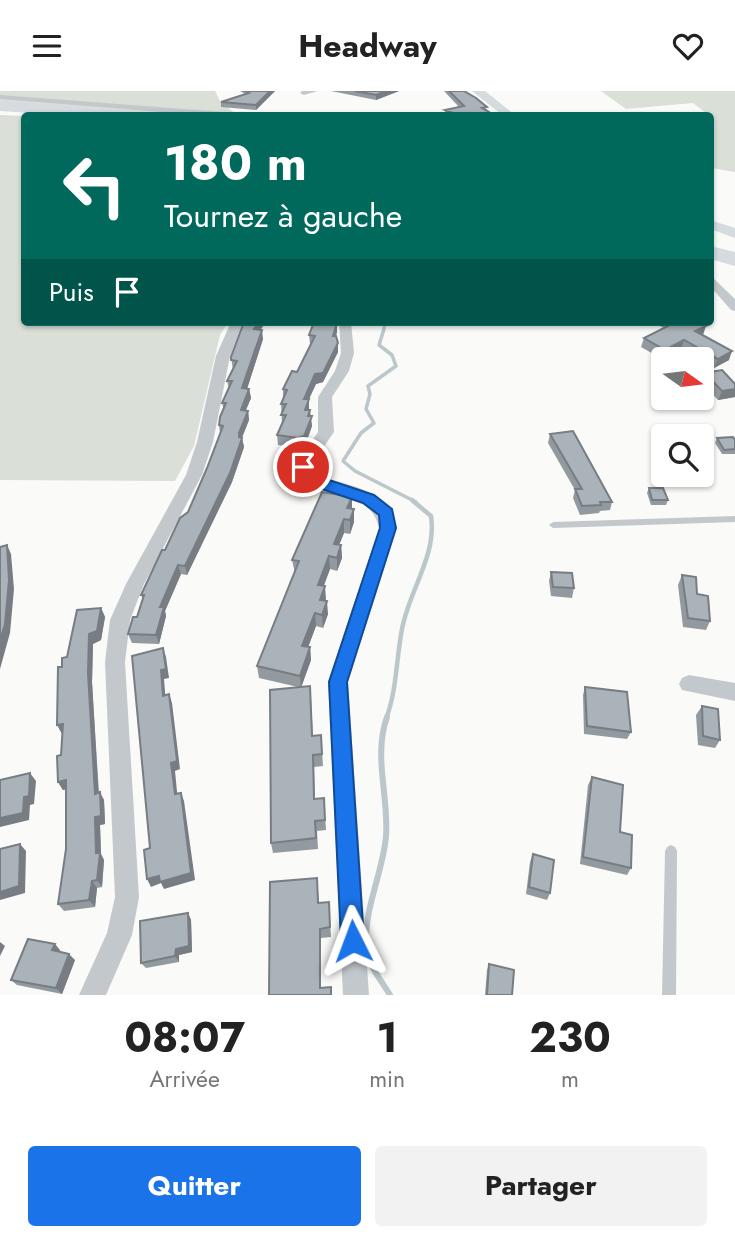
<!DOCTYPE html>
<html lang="fr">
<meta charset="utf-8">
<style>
body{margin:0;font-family:Jost,sans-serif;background:#f2f2f2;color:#222;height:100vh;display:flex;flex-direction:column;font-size:26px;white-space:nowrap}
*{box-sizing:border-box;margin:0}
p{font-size:23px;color:#767676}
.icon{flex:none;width:38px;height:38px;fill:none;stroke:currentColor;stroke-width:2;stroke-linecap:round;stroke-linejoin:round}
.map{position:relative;height:904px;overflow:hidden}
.side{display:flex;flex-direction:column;background:#fff;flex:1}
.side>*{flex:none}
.top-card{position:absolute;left:21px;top:21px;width:693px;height:214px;border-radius:7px;box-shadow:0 2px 5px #0004;background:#00695c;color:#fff;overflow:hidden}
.needle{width:46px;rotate:104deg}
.fabs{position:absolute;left:651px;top:256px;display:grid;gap:14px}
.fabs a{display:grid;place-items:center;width:63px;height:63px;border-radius:7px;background:#fff;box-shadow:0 2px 5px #0004;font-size:35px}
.pin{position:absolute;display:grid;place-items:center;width:60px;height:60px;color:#fff;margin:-30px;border:4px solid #fff;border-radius:50%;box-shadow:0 2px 7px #0007}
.me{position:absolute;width:77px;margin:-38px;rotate:357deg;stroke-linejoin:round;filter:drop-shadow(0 0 5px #0008)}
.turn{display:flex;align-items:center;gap:24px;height:147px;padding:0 28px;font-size:32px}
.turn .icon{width:91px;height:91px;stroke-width:2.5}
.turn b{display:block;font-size:49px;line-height:60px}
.then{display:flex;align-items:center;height:66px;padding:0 28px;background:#0003;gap:14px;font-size:26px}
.eta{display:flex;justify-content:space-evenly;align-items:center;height:119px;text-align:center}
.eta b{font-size:42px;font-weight:700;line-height:49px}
.primary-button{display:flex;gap:14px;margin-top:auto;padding:14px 28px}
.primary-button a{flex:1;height:80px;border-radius:7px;background:#1a73e8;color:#fff;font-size:28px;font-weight:700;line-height:80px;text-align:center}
.primary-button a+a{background:#f2f2f2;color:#222}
header{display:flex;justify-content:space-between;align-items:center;height:91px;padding:0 28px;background:#fff;font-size:32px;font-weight:700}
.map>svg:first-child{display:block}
.green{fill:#dadfd7}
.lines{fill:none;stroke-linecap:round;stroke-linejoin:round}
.stream-far3{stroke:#bbc7cb;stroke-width:2.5}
.stream-far2{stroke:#bbc7cb;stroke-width:3.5}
.stream-far1{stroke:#bbc7cb;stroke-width:4.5}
.stream{stroke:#bbc7cb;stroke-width:6}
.lane{fill:#c3c8cc;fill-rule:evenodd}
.street{fill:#c3c8cc;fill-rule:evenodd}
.secondary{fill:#d6dbdf;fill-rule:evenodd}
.highway{fill:#d6dbdf;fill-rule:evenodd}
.wall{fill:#929a9f}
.shaded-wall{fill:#777d82}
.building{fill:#aab3b9;stroke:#777d82;stroke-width:2}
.route{fill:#1a73e8;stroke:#114b97;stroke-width:2}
</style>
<header><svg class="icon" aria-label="menu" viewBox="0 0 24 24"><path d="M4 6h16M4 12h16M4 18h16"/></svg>Headway<svg class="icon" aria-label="heart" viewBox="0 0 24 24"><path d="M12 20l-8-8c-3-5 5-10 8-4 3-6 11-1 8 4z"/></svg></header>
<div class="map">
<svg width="735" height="904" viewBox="0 0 735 904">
<rect width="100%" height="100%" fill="#fafaf8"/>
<path class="green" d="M 0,0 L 215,0 L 220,10 L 237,24 L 154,24 L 0,11 Z
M 601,0 L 735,0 L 735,81 L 711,77 L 710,24 L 701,24 L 706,22 L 693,12 L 626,18 Z
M 0,24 L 24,25 L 24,231 L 228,231 L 220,244 L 194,355 L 175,390 L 0,389 Z"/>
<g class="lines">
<path class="stream-far3" d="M 383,240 L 386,231"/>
<path class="stream-far2" d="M 384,238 L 379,254 L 392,264 L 396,275 L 368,295 L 370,303 L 366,318 L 374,332 L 361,342 L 343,370 L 355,380 L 416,411"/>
<path class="stream-far1" d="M 386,628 C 397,599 396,569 402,538 C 409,499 437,465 431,425 L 412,409"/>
<path class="stream" d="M 387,626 C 373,665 389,705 386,745 C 383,783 361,823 367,862 C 369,875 383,892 390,904"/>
<path class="lane" d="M 735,425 L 735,431 L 553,437 L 549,434 L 553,431 Z
M 671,754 L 675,756 L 677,760 L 676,904 L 662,904 L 665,760 L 667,756 Z"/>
<path class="street" d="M 302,0 L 318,0 L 304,4 L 300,2 Z
M 0,4 L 223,21 L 227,24 L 198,24 L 0,8 Z
M 687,21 L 691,24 L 682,24 L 683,22 Z
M 710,184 L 735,208 L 735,220 L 731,219 L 710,195 Z
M 231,231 L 243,231 L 230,265 L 213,351 L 202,384 L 144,493 L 130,529 L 125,571 L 139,806 L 132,844 L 106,904 L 79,904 L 107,842 L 115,806 L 105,571 L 110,529 L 126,493 L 186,384 L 197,351 L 216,265 Z
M 339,231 L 351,231 L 354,262 L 349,280 L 332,306 L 334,341 L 313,372 L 324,374 L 331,389 C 361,396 388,404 397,437 L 348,591 L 369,904 L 343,904 L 328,591 L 379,437 C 373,410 348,404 324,398 L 307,405 L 286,399 L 282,383 L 297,372 L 318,341 L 318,306 L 335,280 L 341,262 ZM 305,382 L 313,383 L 314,389 L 306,393 L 300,391 L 298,385 Z
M 689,584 L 735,592 L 735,610 L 682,599 L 679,593 L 682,587 Z"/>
<path class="secondary" d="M 472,0 L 485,0 L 515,24 L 502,24 Z
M 710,129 L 735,137 L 735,147 L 710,138 Z"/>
<path class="highway" d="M 0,10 L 121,19 L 129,24 L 63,24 L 0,20 Z
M 710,155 L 735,161 L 735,175 L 710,168 Z"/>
</g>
<path class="wall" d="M 240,0 L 275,0 L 256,19 L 221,16 L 221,11 L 245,3 Z
M 331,0 L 399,0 L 376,9 Z
M 444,0 L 464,0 L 494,24 L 445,24 L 445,19 L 459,16 Z
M 652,231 L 699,231 L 702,244 L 729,269 L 714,277 L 702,270 L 702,268 L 698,268 L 681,258 L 662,268 L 641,256 L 644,247 L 664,237 Z
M 337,232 L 337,241 L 336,245 L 338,261 L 323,291 L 316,293 L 308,308 L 309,319 L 312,335 L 305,355 L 299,357 L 278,354 L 277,344 L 282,333 L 281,313 L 283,306 L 283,298 L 297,281 L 311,253 L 310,253 L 309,244 Z
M 261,239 L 263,248 L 247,298 L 249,298 L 251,307 L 246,319 L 248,320 L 249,329 L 242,347 L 244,356 L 232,391 L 187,484 L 181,483 L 165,520 L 166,525 L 159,553 L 132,552 L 128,543 L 137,526 L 143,509 L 141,504 L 165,459 L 188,421 L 207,377 L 220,342 L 219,334 L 224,319 L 222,312 L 229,298 L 227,290 L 233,279 L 231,266 Z
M 705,282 L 735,306 L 718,309 L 702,292 Z
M 550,343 L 612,411 L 610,419 L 600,420 L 599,422 L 580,424 L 573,407 L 575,399 L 548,352 Z
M 717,347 L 735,349 L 735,363 L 722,363 L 715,352 Z
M 649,397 L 668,409 L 666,414 L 651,414 L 647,402 Z
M 352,406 L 352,418 L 354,418 L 354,431 L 350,443 L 344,442 L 339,454 L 341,454 L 342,467 L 337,480 L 330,478 L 324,495 L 325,495 L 325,510 L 328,523 L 323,537 L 316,535 L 308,556 L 310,556 L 311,569 L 301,596 L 311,608 L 313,645 L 321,644 L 323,675 L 314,676 L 315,708 L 324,707 L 326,739 L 317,740 L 318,758 L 273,762 L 271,752 L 298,596 L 259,587 L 257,575 L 295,482 L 292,469 Z
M 551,481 L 574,497 L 572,507 L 551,505 L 549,490 Z
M 682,484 L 697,503 L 710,530 L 706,539 L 683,536 L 678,494 Z
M 101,517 L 105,526 L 101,549 L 93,553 L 92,591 L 99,702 L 104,709 L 105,733 L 100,734 L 101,763 L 104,769 L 102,796 L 97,797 L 95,816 L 64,820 L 58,813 L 66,758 L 66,698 L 63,699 L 58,691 L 61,664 L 62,643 L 62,576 L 67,566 Z
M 585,596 L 631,641 L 627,648 L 584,643 L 583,604 Z
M 702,615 L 720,649 L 715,657 L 698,654 L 696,624 Z
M 592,686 L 620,741 L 631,777 L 627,784 L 580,773 L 588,694 Z
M 533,763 L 550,802 L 547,809 L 526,803 L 530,771 Z
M 317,787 L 319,812 L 329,811 L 331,846 L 321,847 L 321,896 L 331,896 L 332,904 L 269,904 Z
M 188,822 L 191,829 L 192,861 L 179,864 L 179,871 L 146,877 L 141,872 Z
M 60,859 L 60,861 L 75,869 L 62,903 L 17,894 L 11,889 Z
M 489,873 L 512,904 L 485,904 L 487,879 Z"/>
<path class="shaded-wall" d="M 270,0 L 275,0 L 256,19 L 256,14 Z
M 387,0 L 399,0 L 376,9 L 376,4 Z
M 259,231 L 266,231 L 255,247 L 254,238 Z
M 337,232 L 337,241 L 333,254 L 333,245 Z
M 706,235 L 703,244 L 695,240 Z
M 262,239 L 263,248 L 244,307 L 242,297 Z
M 684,249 L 681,258 L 662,268 L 665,259 Z
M 338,252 L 338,261 L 323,291 L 316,293 L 305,317 L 304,308 L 315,283 Z
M 732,260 L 729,269 L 714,277 L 718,268 Z
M 249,298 L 251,307 L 242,328 L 241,319 Z
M 735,298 L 735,306 L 718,309 L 722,300 Z
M 309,308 L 309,318 L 305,328 L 305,319 Z
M 310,319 L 312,335 L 305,355 L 299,357 L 298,347 Z
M 248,320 L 249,329 L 240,351 L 242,347 L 244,356 L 232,391 L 187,484 L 185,475 Z
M 352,406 L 352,419 L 348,430 L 347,417 Z
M 354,418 L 354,431 L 350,443 L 350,429 Z
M 344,428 L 344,442 L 334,466 L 334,453 Z
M 7,454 L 11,463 L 14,498 L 10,542 L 0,578 L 0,550 Z
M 341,454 L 342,467 L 337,480 L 337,467 Z
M 329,465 L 330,478 L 319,506 L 318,494 Z
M 178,474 L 181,483 L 165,520 L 166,525 L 159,553 L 156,544 L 160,516 Z
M 325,495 L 326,508 L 321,521 L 320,509 Z
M 327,510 L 328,523 L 323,537 L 322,524 Z
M 101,517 L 105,526 L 101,549 L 93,553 L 92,591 L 99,711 L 95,703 L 88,582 L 89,543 Z
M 315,522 L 316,535 L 304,567 L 302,555 Z
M 310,556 L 311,569 L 301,597 L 300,585 Z
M 163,557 L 166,566 L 169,587 L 164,588 L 166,613 L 163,605 L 161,579 Z
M 169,603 L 172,612 L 180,678 L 175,680 L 178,711 L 175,703 L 171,672 Z
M 63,633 L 62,643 L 57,634 Z
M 30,682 L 36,690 L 34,713 L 30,714 L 29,729 L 0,736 L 0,727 L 24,706 Z
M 66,689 L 71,697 L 63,699 L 58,691 Z
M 100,701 L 104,709 L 105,733 L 100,734 L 101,763 L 104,769 L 102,796 L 97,789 L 96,762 L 95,726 Z
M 181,702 L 184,710 L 195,789 L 164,798 L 161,792 L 151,796 L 147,788 Z
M 20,753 L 26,760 L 25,802 L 0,809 L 0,801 Z
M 92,790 L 97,797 L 95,816 L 89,809 Z
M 188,822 L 191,829 L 192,861 L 179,864 L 179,871 L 175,865 L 176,858 Z
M 320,838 L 321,847 L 321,904 L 320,897 Z
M 0,851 L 5,855 L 0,865 Z
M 55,853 L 60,859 L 58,865 L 52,859 Z
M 69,863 L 75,869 L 62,903 L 56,897 Z"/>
<path class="building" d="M 246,0 L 270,0 L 256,14 L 221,11 L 249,2 Z
M 355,0 L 387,0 L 376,4 Z
M 449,0 L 464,0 L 476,7 L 487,16 L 482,17 L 494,24 L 458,24 L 445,19 L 464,15 Z
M 244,231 L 259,231 L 254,238 L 262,239 L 242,297 L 249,298 L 241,319 L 248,320 L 239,342 L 239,346 L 242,347 L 230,382 L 185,475 L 178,474 L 160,516 L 164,516 L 156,544 L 128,543 L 133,526 L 137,526 L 144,504 L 141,504 L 162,459 L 165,459 L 180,427 L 188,421 L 207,377 L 223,335 L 219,334 L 220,326 L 226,312 L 222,312 L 232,290 L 227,290 L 237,270 L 231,269 L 231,266 Z
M 314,231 L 337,232 L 333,245 L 336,245 L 338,252 L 323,282 L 315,283 L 304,308 L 309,308 L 305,319 L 310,319 L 308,325 L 312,325 L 304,345 L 298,347 L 277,344 L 286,324 L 281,324 L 286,313 L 281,313 L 287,299 L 283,298 L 292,280 L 297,281 L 315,245 L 309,244 Z
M 671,231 L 699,231 L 706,235 L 695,240 L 732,260 L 718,268 L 684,249 L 665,259 L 644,247 L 674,232 Z
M 722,279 L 735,293 L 735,298 L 722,300 L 705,282 Z
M 573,340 L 612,411 L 600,411 L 601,414 L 582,415 L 575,398 L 582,398 L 550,343 Z
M 733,346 L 735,349 L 735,358 L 724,359 L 717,347 Z
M 649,397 L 663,397 L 668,409 L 652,409 Z
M 322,401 L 352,406 L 347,417 L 354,418 L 350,429 L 344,428 L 334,453 L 341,454 L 337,467 L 329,465 L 318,494 L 325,495 L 320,509 L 327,510 L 322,524 L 315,522 L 302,555 L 310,556 L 300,585 L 257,575 L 299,470 L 292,469 Z
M 7,454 L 9,489 L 5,533 L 0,550 L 0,456 Z
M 551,481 L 572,482 L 574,497 L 553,496 Z
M 682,484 L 696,486 L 697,503 L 708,505 L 710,530 L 688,527 Z
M 101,517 L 97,540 L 89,543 L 88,582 L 95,703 L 100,701 L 101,725 L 95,726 L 96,762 L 100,762 L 97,789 L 92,790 L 89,809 L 58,813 L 66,758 L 66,689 L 58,691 L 57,665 L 61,664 L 63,633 L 57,634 L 58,576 L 62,576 L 62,567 L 67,566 L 77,519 Z
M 163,557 L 166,578 L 161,579 L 163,605 L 169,603 L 177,670 L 171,672 L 175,703 L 181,702 L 191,782 L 160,791 L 159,785 L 147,788 L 144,759 L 150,757 L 132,565 Z
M 310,595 L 312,645 L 321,644 L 322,663 L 313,664 L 314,708 L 324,707 L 325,729 L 315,730 L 316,747 L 271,752 L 270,599 Z
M 585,596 L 627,601 L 631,641 L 587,635 Z
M 702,615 L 718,618 L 720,649 L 703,645 Z
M 30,682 L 29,705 L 24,706 L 23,722 L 0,727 L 0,689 Z
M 592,686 L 623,694 L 620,741 L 632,744 L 631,777 L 583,766 Z
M 20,753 L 19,795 L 0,801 L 0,758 Z
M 533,763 L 554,769 L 550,802 L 529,796 Z
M 317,787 L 318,812 L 329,811 L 330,836 L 320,838 L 320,897 L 331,896 L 331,904 L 269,904 L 270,791 Z
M 188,822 L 189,855 L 176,858 L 175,865 L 141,872 L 140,830 Z
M 28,848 L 55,853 L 52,859 L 69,863 L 56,897 L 11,889 Z
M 489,873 L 514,879 L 512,904 L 487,904 Z"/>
<path class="route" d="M 303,371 L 319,373 L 326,378 L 329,389 L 374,404 L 392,418 L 396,437 L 347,591 L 364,850 L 361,858 L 353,861 L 344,858 L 341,850 L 329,591 L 380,437 L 379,424 L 363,412 L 316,396 L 314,383 L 296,376 Z"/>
</svg>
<div class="fabs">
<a><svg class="needle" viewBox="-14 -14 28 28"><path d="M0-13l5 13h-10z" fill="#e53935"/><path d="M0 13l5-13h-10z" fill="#767676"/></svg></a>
<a><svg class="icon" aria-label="search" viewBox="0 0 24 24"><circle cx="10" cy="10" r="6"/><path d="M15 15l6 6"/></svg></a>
</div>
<div class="pin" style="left:303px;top:376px;background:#d93025"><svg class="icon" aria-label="arrive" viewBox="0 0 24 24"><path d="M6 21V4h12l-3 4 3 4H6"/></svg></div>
<svg class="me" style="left:353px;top:850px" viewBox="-20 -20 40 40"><path d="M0-17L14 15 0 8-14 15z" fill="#1a73e8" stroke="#fff" stroke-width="4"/></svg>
<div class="top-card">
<div class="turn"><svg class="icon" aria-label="left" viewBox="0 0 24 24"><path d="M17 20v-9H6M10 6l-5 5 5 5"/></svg><div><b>180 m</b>Tournez à gauche</div></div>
<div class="then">Puis<svg class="icon" aria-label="arrive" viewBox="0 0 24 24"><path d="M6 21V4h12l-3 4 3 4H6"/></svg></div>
</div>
</div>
<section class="side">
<div class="eta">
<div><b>08:07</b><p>Arrivée</p></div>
<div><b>1</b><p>min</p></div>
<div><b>230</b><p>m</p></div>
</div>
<div class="primary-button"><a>Quitter</a><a>Partager</a></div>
</section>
